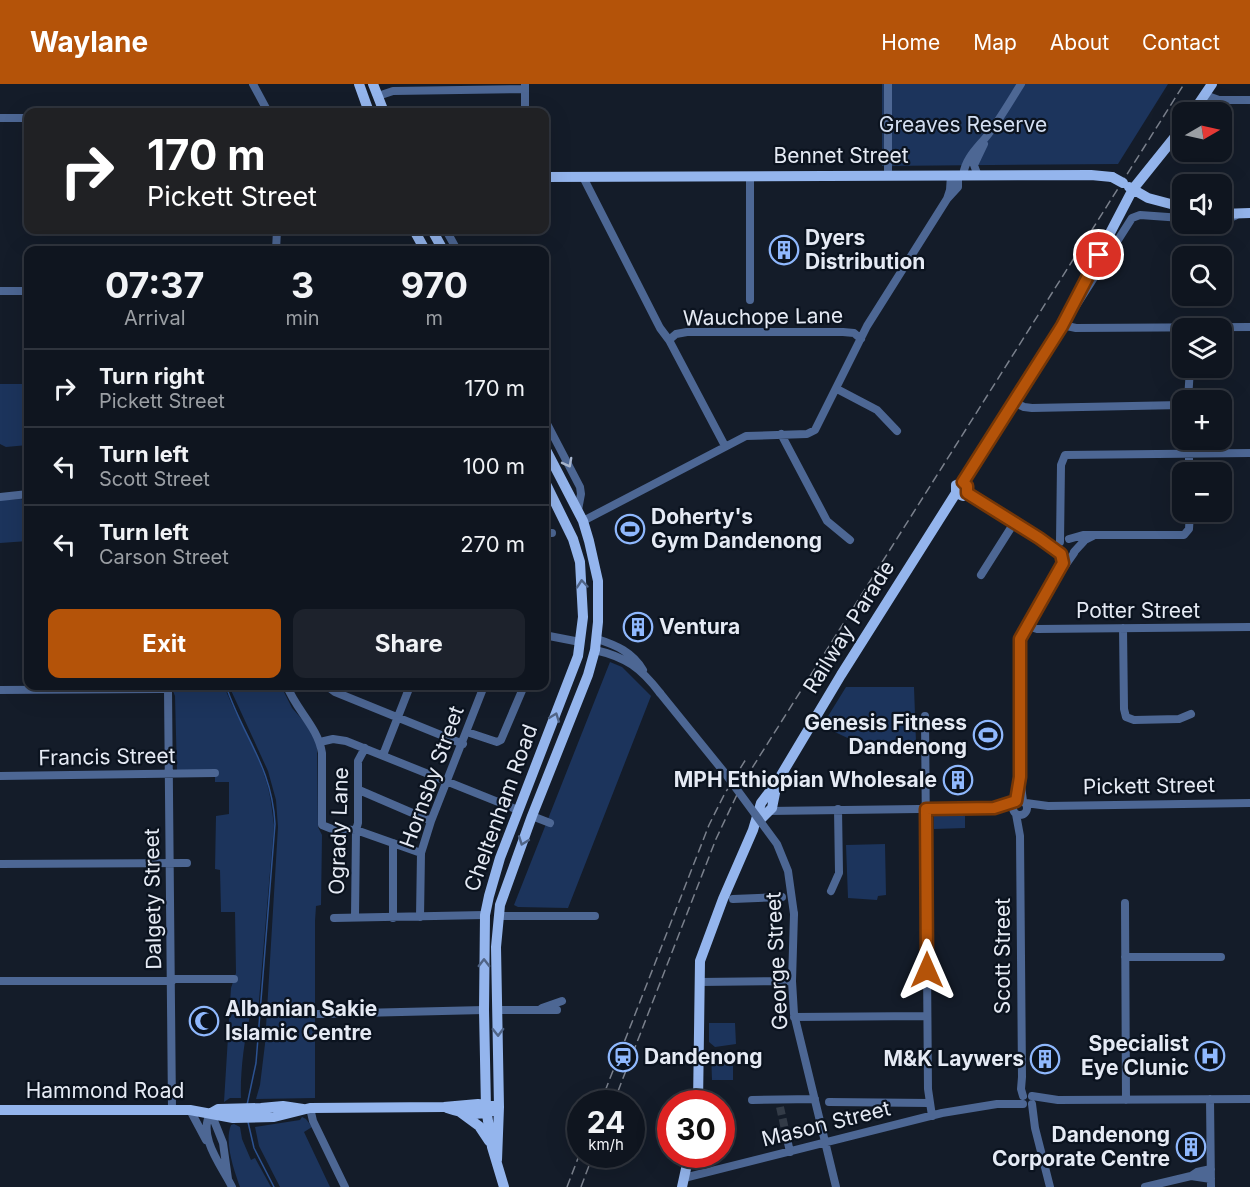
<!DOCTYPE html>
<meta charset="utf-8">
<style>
body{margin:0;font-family:Inter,sans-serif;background:#1d222c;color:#f1f3f6;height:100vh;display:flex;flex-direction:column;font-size:22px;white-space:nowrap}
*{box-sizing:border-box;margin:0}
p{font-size:20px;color:#9b9fa4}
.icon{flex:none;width:33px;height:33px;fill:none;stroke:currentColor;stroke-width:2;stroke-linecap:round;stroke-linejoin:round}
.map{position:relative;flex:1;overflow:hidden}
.drawer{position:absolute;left:24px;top:162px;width:525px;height:444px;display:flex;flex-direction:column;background:#0f151f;border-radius:12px;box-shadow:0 6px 24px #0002,0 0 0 2px #2f343d}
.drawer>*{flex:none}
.hud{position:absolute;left:24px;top:24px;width:525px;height:126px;border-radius:12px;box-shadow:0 6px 24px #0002,0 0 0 2px #2f343d;background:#202124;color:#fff;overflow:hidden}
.needle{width:39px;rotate:81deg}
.buttons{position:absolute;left:1172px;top:18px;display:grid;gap:12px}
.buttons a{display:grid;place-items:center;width:60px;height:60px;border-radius:12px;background:#0f151f;box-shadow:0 6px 24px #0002,0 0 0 2px #2f343d;font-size:30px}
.speed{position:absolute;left:567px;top:1006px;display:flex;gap:12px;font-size:30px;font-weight:700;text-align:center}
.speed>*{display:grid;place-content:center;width:78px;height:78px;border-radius:50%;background:#0f151f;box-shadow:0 6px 24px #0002,0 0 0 2px #2f343d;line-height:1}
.speed small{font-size:15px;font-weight:400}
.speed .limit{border:9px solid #d22;background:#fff;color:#111}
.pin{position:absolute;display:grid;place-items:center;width:51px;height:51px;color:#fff;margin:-26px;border:3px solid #fff;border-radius:50%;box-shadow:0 2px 6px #0007}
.me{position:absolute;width:66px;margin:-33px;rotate:0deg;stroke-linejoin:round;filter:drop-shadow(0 0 4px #0008)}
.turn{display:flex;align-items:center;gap:21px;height:126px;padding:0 24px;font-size:27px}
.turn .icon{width:78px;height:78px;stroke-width:2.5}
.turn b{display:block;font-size:42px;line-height:51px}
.eta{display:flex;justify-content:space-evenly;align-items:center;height:102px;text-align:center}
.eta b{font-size:36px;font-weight:700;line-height:42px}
.button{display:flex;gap:12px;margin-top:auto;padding:12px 24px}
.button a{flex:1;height:69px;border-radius:12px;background:#b45309;color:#fff;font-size:24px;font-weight:700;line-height:69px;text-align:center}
.button a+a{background:#1d222c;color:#f1f3f6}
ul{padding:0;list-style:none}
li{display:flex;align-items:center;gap:18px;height:78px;padding:0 24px;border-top:2px solid #2f343d}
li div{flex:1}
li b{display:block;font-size:22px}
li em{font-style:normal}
header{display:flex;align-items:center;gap:36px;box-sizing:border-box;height:84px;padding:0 30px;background:#b45309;color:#fff}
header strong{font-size:28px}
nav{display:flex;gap:33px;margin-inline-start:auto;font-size:21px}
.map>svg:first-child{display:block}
.green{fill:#1c345c}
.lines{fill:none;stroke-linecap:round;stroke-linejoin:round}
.stream{stroke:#2c5291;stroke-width:1.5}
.minor-tunnel{stroke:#333b47;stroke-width:8;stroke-dasharray:8 4;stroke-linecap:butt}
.minor{stroke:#4d6794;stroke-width:8}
.major{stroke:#94b5ed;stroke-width:10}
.rail{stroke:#7a808c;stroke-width:1.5;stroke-dasharray:9 4.5;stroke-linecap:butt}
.minor-bridge{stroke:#4d6794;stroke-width:8}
.major-bridge{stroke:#94b5ed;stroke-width:10}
.oneway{stroke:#a8b6ce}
.oneway2{stroke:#506486}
.route-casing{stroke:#753606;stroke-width:15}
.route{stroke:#b45309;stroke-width:10}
.labels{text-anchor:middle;stroke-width:4.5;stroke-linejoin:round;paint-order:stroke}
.park-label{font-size:21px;fill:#d3def1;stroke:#0b131f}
.street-label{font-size:21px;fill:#e5eaf4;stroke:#0b131f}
.poi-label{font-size:21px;font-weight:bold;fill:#e5eaf4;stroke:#0b131f;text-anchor:start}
</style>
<header>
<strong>Waylane</strong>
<nav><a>Home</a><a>Map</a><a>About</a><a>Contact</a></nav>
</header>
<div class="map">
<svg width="1250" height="1103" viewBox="0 0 1250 1103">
<rect width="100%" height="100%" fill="#141c29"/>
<path class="green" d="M 882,0 L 1168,0 L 1118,80 L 882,82 Z
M 0,300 L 28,300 L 28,361 L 6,363 L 0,360 Z
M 21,415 L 26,419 L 27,423 L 28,457 L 0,459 L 0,416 Z
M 610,578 L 622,583 L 651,612 L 568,824 L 518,823 L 514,821 Z
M 171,602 L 224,602 C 237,635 257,665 267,700 C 271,713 272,727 274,741 L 258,928 L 250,932 C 244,955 240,991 241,1014 L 230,1014 L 224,1018 L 231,904 L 236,889 L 235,828 L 221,828 L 220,786 L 215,785 L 216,732 L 229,730 L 229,698 L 215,698 L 215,687 L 177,688 L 175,612 Z
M 229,602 L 281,602 L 292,624 L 308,642 L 317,660 L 318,743 L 322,751 L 321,821 L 316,822 L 315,837 L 315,1014 L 256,1015 L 260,1001 L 265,960 L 278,743 L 276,716 L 268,687 Z
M 846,603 L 914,603 L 916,658 L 854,657 L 822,642 Z
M 934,732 L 965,732 L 965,744 L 934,745 Z
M 885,760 L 886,811 L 878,812 L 877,816 L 848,814 L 846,761 Z
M 709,939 L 735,939 L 736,960 L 715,963 L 709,958 Z
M 711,968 L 733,968 L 733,996 L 712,996 Z
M 302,1033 L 306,1035 L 312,1043 L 304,1048 L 330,1103 L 280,1103 L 259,1062 L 255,1043 L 300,1036 Z
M 234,1040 L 240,1043 L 242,1055 L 251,1076 L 255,1074 L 271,1103 L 240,1103 C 234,1086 224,1058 231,1041 Z"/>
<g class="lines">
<path class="stream" d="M 226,602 C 243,653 272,682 275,740 L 256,979 L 247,1021
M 248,1038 L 254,1064 L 274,1103"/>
<path class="minor-tunnel" d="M 780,1023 L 788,1059"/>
<path class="minor" d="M 253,0 L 268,28
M 525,0 L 525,28
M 1205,11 L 1219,16 L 1250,16
M 378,12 L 393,7 L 525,5
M 0,34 L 28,34
M 963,91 C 966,72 979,63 990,48 C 1001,33 1011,16 1021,0
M 750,92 L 750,216
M 888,92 L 888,0
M 978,92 L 974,81 L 984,60
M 583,93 L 660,244 L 669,256 L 676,250 L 687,248 L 843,248 L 854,249 L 861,255
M 947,115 L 958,103 L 958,91
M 1221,137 L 1235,132
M 446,146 L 457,166
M 276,166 L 277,146
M 0,207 L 28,207
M 1074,225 L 1132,134 L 1140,131 L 1182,134
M 1062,241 L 1076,244 L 1250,243
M 669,256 L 725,362
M 837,305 L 877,326 L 897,347
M 1188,316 L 1190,284
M 1015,319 L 1024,323 L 1032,324 L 1182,321
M 544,334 L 580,403 L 581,410 L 578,426
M 781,350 L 827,437 L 850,456
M 1189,370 L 1189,388
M 967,409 L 1039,454 L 1060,470
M 0,413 L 28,410
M 583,437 L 746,352 L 807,350 L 815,346 L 867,242 L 947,115 L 950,106 L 951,91
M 544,449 L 552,449
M 1069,455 L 1083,451 L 1184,451 L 1189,445 L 1190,428
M 1060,458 L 1061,381 L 1065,371 L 1250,369
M 1074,468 L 1085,456 L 1093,452
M 981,491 L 1014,439
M 1027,542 L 1037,545 L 1250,543
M 1123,544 L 1124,625 L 1126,633 L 1134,636 L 1179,635 L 1191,630
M 544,551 L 580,558
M 597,555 C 616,561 632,568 643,586
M 595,566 C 626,573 641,584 660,609
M 287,602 C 296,626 318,643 322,669 L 322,741 L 332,745 L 356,746 L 421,769
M 327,602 L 335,608 L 463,660
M 168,605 L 172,1026
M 0,606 L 161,605 L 186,602
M 925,632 L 928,1005 L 932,1032
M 467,648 L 497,658 L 501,656 L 524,602
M 320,658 L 333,655 L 346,657 L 518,726
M 383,671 L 410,602
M 0,692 L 215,689
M 359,706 L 431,737
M1013 724a7 7 0 1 1 14 0a7 7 0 1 1-14 0Z
M 1023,717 L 1020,694 L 1020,554 L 1055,496 L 1074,469
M 1026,719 L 1048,722 L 1250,719
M 768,727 L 994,724 L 1015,719
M 1016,730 L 1020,752 L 1022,993 L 1021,1005 L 1023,1012
M 532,732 L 550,739
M 393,759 L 393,834
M 0,780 L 187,779
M 831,807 L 839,789 L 838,725
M 733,815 L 782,813
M 1125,819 L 1126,1016
M 794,830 L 792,897 L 794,930 L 836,1103
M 499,832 L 595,832
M 355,833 L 356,746 L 358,739 L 358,677 L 365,664
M 420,833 L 421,769 L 431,737 L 484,602
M 334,834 L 485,831
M 1125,873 L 1221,873
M 172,895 L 234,895
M 0,897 L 172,897
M 699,898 L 792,897
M 542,924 L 562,917
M 498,926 L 557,926
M 318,930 L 484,926
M 794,933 L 927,932
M 1032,1012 L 1058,1016 L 1250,1015
M 1210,1015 L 1211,1103
M 752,1016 L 815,1015
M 829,1018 L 929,1019
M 1032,1020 L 1035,1044 L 1050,1103
M 310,1024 L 313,1037 L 345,1103
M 190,1026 L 206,1056
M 211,1029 C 196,1051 223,1084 232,1103
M 211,1029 L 223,1059 L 228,1095
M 788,1059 L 790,1068
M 1191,1092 L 1211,1095
M 684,1094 L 942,1029 L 997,1020 L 1023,1020
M 1145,1103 L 1191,1092 L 1197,1088 L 1211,1085"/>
<path class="major" d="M 359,0 L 369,28
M 373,0 L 384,28
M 1193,28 L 1212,0
M 544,93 L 1091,91 L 1112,93
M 1129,103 L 1148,114 L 1182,123
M 1221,130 L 1250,129
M 414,146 L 425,166
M 432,146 L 443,166
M 956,409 L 956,401 L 963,398 L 972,384 L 1062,241 L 1133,105 L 1182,44
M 956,409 L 963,412 L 967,409 L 967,402 L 963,398
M 758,738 L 772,724 L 776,704
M 698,1020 L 700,877 L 723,815 L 753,746 L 761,719 L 777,698 L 841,591 L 956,409
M 447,1024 C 462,1029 479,1033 493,1026
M 0,1026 L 190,1026 L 233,1034 L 274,1033 L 310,1024 L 444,1023 L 478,1020 L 493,1022
M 460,1028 L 479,1042 L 489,1057
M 211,1029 L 218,1025 L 261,1024 L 283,1022 L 303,1025
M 497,1076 L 499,1023 L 496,863 L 500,821 L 532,732 L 588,591 L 595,566 L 598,538 L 598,497 L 589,457 L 583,437 L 544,362
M 504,1103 L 492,1063 L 486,1024 L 484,926 L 485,831 L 489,812 L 500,774 L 578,572 L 583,533 L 580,478 L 573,455 L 544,396
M 682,1103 L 689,1071"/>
<path class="rail" d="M 600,1020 L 709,741 L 724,711 L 746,675
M 613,1020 L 716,755 L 742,700 L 1184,0
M 567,1103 L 580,1069
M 581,1103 L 593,1071"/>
<path class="minor-bridge" d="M 660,609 L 724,688 L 777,760 L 788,787 L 794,830"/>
<path class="major-bridge" d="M 1112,93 L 1123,99"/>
</g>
<defs><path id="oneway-chevron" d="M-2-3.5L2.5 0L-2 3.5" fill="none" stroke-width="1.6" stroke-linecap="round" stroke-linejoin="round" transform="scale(1.5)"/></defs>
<use class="oneway" href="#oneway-chevron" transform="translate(568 379) rotate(62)"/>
<g class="oneway2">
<use href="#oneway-chevron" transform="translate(582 500) rotate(-95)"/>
<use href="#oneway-chevron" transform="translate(555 633) rotate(-69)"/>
<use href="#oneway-chevron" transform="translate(523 757) rotate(110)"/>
<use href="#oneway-chevron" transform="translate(484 879) rotate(-90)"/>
<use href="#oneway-chevron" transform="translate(498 948) rotate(89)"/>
</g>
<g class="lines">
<g class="route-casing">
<path id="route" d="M 927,886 L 926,725 L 994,724 L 1016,717 L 1020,693 L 1020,555 L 1063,479 L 1061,470 L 1039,454 L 967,409 L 967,402 L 963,398 L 1062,242 L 1099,171"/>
</g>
<use href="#route" class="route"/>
</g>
<defs>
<g id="building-ring" transform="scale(1.5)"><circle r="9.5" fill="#0b131f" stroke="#8fb8fd" stroke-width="1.5"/><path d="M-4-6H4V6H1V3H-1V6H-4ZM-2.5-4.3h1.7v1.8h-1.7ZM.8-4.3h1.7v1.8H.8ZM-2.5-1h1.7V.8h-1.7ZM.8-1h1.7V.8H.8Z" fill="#8fb8fd"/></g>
<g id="stadium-ring" transform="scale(1.5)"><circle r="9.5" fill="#0b131f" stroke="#8fb8fd" stroke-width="1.5"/><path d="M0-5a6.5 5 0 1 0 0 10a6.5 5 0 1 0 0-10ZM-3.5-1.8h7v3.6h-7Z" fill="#8fb8fd"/></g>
<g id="mosque-ring" transform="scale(1.5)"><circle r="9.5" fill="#0b131f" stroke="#8fb8fd" stroke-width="1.5"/><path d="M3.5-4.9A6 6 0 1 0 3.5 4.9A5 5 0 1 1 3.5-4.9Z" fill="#8fb8fd"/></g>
<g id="hospital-ring" transform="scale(1.5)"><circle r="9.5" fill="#0b131f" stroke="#8fb8fd" stroke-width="1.5"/><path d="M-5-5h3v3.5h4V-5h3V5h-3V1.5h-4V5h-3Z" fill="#8fb8fd"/></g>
<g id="station-ring" transform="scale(1.5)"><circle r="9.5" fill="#0b131f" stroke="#8fb8fd" stroke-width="1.5"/><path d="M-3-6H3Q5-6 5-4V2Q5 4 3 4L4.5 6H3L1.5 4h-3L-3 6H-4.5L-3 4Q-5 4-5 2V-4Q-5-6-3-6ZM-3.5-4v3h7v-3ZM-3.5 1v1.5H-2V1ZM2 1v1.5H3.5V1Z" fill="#8fb8fd"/></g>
</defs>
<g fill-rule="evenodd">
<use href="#building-ring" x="784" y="166"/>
<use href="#stadium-ring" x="630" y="445"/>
<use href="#building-ring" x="638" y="543"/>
<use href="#stadium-ring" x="988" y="651"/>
<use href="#building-ring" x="958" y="696"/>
<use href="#mosque-ring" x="204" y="937"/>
<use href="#hospital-ring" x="1210" y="972"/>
<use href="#station-ring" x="623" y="973"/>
<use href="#building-ring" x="1045" y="975"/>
<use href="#building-ring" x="1191" y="1063"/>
</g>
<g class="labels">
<g class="park-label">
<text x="963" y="48">Greaves Reserve</text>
</g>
<g class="street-label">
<text x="841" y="79">Bennet Street</text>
<text transform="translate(763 233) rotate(-1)" y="7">Wauchope Lane</text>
<text x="1138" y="534">Potter Street</text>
<text transform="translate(849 543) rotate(-58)" y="7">Railway Parade</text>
<text transform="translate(107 673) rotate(-1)" y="7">Francis Street</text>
<text transform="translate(432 693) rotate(-70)" y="7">Hornsby Street</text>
<text transform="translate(1149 702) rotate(-1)" y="7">Pickett Street</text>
<text transform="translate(501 724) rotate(-70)" y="7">Cheltenham Road</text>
<text transform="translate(339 747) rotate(-88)" y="7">Ogrady Lane</text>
<text transform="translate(153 815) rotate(-91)" y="7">Dalgety Street</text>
<text transform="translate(1003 872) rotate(-90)" y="7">Scott Street</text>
<text transform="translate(777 877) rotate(-93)" y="7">George Street</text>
<text x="105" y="1014">Hammond Road</text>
<text transform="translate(826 1040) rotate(-14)" y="7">Mason Street</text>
</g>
<g class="poi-label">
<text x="805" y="161">Dyers<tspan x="805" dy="24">Distribution</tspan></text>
<text x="651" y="440">Doherty's<tspan x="651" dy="24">Gym Dandenong</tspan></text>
<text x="659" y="550">Ventura</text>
<text x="967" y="646" text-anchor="end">Genesis Fitness<tspan x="967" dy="24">Dandenong</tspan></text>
<text x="937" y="703" text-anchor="end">MPH Ethiopian Wholesale</text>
<text x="225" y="932">Albanian Sakie<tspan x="225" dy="24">Islamic Centre</tspan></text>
<text x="1189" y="967" text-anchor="end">Specialist<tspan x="1189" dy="24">Eye Clunic</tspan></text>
<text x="644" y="980">Dandenong</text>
<text x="1024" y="982" text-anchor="end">M&amp;K Laywers</text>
<text x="1170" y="1058" text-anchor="end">Dandenong<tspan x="1170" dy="24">Corporate Centre</tspan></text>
</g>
</g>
</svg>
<div class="buttons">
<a><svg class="needle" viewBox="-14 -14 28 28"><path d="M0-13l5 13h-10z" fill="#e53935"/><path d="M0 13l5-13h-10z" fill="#9b9fa4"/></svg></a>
<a><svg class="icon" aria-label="sound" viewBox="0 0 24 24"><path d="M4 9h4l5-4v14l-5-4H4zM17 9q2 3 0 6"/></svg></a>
<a><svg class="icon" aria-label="search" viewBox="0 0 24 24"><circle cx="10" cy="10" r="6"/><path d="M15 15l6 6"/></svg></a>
<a><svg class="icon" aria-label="layers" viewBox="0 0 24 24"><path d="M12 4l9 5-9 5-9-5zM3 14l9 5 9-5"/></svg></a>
<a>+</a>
<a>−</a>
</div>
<div class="speed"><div>24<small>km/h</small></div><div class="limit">30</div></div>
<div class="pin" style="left:1099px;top:171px;background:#d93025"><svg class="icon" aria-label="arrive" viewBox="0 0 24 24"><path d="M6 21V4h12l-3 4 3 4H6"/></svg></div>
<svg class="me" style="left:927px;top:886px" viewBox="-20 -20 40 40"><path d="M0-17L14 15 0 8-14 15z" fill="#b45309" stroke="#fff" stroke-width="4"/></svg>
<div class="hud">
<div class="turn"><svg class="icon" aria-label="right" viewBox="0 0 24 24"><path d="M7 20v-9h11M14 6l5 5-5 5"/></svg><div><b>170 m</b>Pickett Street</div></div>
</div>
<section class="drawer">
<div class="eta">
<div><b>07:37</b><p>Arrival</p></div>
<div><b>3</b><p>min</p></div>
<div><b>970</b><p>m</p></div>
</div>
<ul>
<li><svg class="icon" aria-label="right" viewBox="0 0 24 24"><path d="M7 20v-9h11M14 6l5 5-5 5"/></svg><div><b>Turn right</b><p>Pickett Street</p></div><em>170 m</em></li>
<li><svg class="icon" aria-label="left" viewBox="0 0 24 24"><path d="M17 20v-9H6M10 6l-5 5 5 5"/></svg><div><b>Turn left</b><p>Scott Street</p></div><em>100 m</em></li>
<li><svg class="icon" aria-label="left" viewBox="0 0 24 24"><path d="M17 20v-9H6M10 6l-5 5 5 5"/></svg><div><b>Turn left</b><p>Carson Street</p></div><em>270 m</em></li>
</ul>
<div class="button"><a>Exit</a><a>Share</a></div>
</section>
</div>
